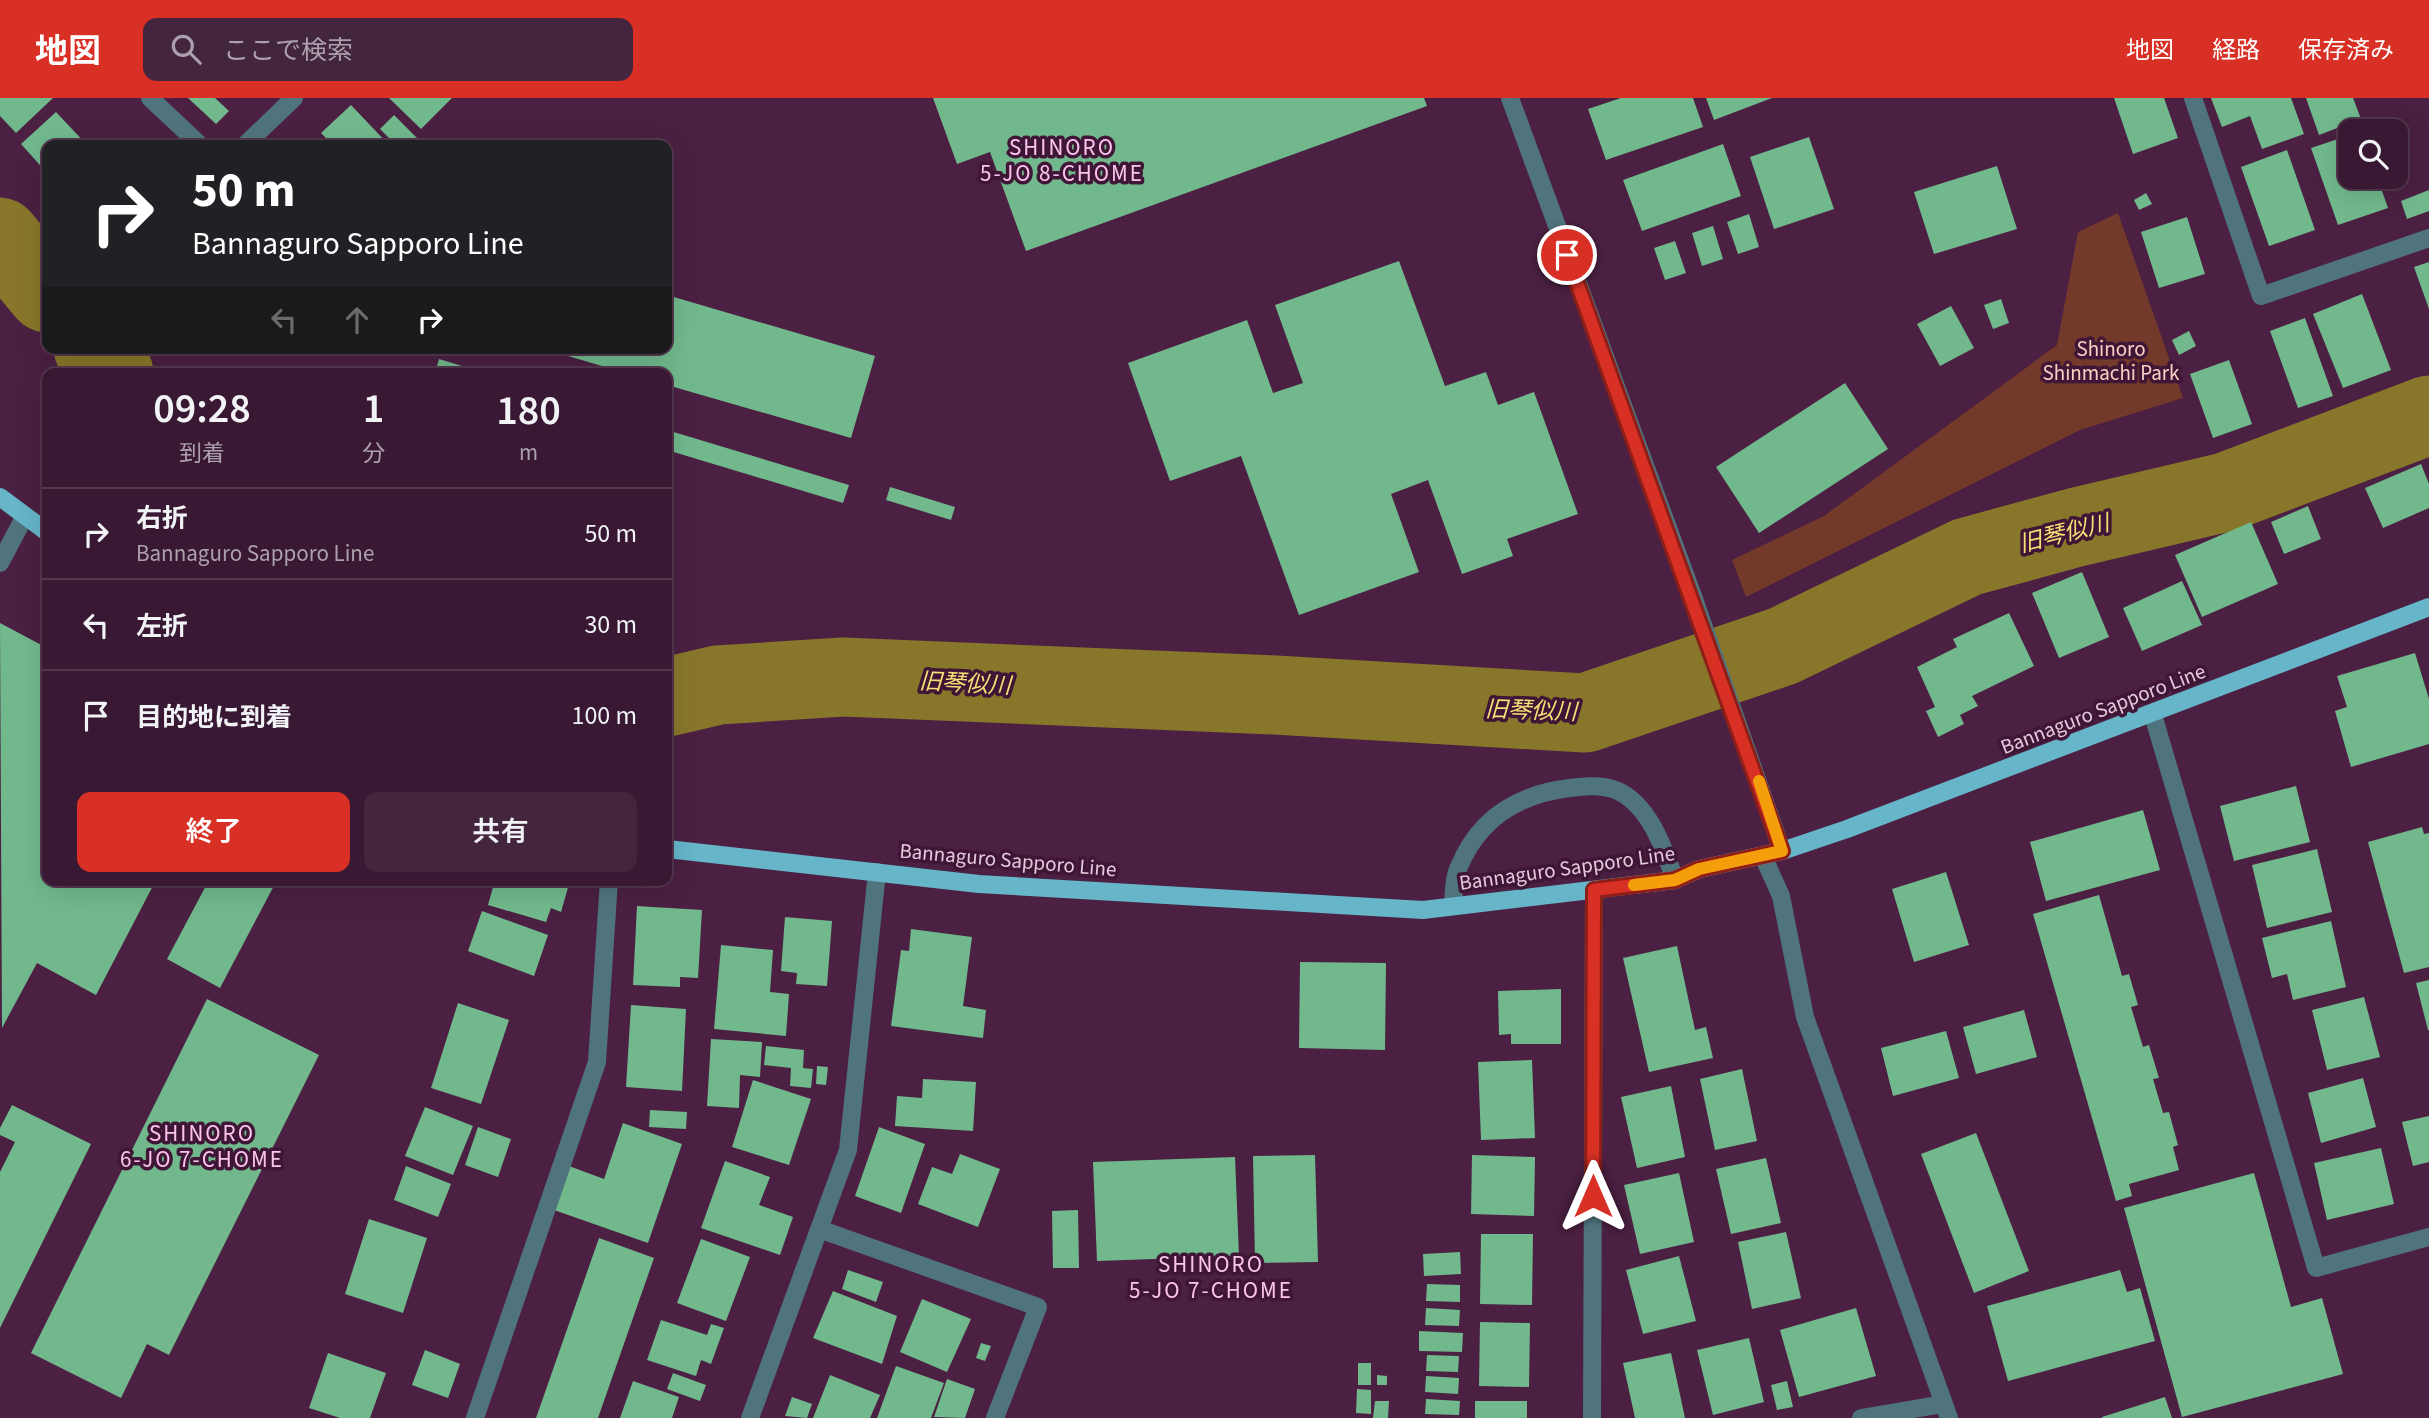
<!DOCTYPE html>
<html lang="ja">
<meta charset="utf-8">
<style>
body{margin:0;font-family:"Source Sans 3","Noto Sans JP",sans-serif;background:#43253e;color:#f1f3f6;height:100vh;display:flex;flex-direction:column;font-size:26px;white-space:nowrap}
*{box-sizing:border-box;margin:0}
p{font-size:23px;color:#aba0ac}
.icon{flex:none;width:38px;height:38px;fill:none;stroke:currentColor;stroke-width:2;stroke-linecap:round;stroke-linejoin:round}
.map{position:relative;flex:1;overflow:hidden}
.details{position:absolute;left:42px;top:270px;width:630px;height:518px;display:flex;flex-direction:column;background:#381832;border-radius:14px;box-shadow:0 7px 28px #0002,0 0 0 2px #52374d}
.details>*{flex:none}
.hud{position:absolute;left:42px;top:42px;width:630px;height:214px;border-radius:14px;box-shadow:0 7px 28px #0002,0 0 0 2px #52374d;background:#202124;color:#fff;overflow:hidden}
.tools{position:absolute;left:2338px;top:21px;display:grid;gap:14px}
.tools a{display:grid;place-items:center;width:70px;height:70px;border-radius:14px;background:#381832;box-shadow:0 7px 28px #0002,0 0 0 2px #52374d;font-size:35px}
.pin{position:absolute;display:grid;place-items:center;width:60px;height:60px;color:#fff;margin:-30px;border:4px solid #fff;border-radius:50%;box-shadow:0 2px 7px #0007}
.me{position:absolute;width:77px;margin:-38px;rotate:0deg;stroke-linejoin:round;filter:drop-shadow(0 0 5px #0008)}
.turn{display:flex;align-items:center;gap:24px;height:147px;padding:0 35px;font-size:32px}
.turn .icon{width:91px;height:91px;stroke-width:2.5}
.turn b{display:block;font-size:49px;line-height:60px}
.lanes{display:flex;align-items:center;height:66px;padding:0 35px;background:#0003;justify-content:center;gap:35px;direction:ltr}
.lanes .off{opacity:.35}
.eta{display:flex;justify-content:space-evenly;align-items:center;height:119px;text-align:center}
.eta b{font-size:42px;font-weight:600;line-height:49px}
.primary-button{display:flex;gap:14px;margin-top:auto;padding:14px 35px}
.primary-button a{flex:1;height:80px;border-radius:14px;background:#d93025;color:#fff;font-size:28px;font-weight:600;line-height:80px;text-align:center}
.primary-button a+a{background:#43253e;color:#f1f3f6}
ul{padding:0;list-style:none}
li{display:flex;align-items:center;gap:21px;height:91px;padding:0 35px;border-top:2px solid #52374d}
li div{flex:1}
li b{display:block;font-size:26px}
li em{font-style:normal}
header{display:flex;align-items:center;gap:42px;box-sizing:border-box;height:98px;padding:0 35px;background:#d93025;color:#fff}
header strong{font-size:33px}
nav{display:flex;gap:38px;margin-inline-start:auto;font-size:24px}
.search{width:490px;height:63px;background:#43253e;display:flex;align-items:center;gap:18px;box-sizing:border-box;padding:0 24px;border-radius:14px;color:#aba0ac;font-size:26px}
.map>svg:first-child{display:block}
.green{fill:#73392a}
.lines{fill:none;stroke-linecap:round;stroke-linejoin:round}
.river{stroke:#88772a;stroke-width:79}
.building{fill:#71b98d}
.minor{stroke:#50747e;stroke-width:18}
.major{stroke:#66b5c9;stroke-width:18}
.route-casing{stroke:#8d1f18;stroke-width:18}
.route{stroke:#d93025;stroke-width:12}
.slow{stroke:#f59e0b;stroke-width:12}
.labels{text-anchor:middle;stroke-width:7;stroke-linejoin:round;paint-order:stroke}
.park-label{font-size:21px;fill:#facfc3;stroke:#401637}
.street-label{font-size:21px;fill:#e4c9dc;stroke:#401637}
.neighbourhood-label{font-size:23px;letter-spacing:2px;fill:#fbc4ec;stroke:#401637}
.water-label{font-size:23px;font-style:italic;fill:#f8df76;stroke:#401637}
</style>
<header>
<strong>地図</strong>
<div class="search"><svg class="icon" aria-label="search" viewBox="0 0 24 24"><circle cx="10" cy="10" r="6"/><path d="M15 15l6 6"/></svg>ここで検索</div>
<nav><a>地図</a><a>経路</a><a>保存済み</a></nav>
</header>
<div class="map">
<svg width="2429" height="1320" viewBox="0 0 2429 1320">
<rect width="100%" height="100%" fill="#4b2042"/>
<path class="green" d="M 2118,115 L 2183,300 L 2080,332 L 1746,499 L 1732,462 L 1824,418 L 2057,247 L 2078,134 Z"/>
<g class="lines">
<path class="river" d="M 0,139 L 47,195
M 93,250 L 114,275
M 667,599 L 718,587 L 843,579 L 1275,597 L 1585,615 L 1783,548 L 1967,459 L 2077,429 L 2226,394 L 2429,317"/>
</g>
<path class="building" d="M 0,0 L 53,0 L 16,35 L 0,18 Z
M 188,0 L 215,0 L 229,13 L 216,26 Z
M 389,0 L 452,0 L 421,31 Z
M 933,0 L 1424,0 L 1427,8 L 1026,153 L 990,54 L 957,66 Z
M 1621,0 L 1693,0 L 1703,29 L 1606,62 L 1588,11 Z
M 1706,0 L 1772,0 L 1714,22 Z
M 2114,0 L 2164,0 L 2178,40 L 2133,56 Z
M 2211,0 L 2291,0 L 2304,36 L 2262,51 L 2250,18 L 2222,29 Z
M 2306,0 L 2353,0 L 2361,21 L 2319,37 Z
M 351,7 L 389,47 L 333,47 L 321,35 Z
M 56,14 L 87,47 L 47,47 L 47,75 L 21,46 Z
M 394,17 L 424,47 L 396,47 L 380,31 Z
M 2350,37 L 2350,79 L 2377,79 L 2388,110 L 2338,127 L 2311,50 Z
M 1809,39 L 1834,111 L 1774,131 L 1750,59 Z
M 1723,46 L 1741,98 L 1642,133 L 1623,82 Z
M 2287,52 L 2315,132 L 2269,148 L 2241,69 Z
M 1997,68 L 2017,131 L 1934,156 L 1914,94 Z
M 2429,92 L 2429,113 L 2407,121 L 2401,103 Z
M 2146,95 L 2152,106 L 2139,112 L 2134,102 Z
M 1749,116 L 1759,149 L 1738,156 L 1727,124 Z
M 2187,119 L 2205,176 L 2159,190 L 2141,134 Z
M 1713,128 L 1723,161 L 1702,168 L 1692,135 Z
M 1675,143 L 1686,175 L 1665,182 L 1654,150 Z
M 1399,163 L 1445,288 L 1486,274 L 1498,307 L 1534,294 L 1578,416 L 1507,441 L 1513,458 L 1462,476 L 1428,382 L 1391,396 L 1419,474 L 1299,517 L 1241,358 L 1170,383 L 1128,265 L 1247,222 L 1273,295 L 1303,285 L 1275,207 Z
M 2429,164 L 2429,211 L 2414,169 Z
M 2362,196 L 2391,272 L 2343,290 L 2313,216 Z
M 667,197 L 875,258 L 851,340 L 667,287 L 667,275 L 626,275 L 544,251 L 667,250 Z
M 2001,201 L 2009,225 L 1993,231 L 1984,207 Z
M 1951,208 L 1974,250 L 1940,268 L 1917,226 Z
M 2305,220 L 2333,298 L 2298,310 L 2270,233 Z
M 2189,233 L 2196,248 L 2179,257 L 2172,242 Z
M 439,261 L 482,274 L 482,275 L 435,275 Z
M 2229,262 L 2252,326 L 2213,340 L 2190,276 Z
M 1845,285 L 1888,351 L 1759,435 L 1716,369 Z
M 667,332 L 849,387 L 843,405 L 667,352 Z
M 2421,366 L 2429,386 L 2429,410 L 2383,430 L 2365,390 Z
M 890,389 L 955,409 L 951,422 L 886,402 Z
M 2308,408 L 2321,441 L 2284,456 L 2271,424 Z
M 2251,424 L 2278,486 L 2202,519 L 2175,457 Z
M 2082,474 L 2109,539 L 2059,560 L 2032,495 Z
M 2182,483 L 2202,527 L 2142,553 L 2123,510 Z
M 2009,515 L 2034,568 L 1972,598 L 1978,608 L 1960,617 L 1964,626 L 1938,639 L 1926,613 L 1935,609 L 1917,569 L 1957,549 L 1953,541 Z
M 0,525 L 47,550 L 47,782 L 156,782 L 96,897 L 37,865 L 2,930 Z
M 2415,555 L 2429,601 L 2429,646 L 2351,669 L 2335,613 L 2347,609 L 2337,578 Z
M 2296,688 L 2310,744 L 2234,763 L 2220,708 Z
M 2143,712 L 2160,772 L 2046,803 L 2030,744 Z
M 2422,729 L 2424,736 L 2429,735 L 2429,869 L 2404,875 L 2368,744 Z
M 2317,751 L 2332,814 L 2267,830 L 2252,767 Z
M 1946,774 L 1969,847 L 1914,864 L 1892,791 Z
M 209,782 L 277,782 L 220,890 L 167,861 Z
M 495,782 L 558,782 L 569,786 L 561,814 L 551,810 L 546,824 L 488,807 Z
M 2099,797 L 2122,878 L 2129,876 L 2138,907 L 2131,909 L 2143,949 L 2149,947 L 2159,980 L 2153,981 L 2163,1015 L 2169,1014 L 2178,1047 L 2173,1049 L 2179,1072 L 2129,1086 L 2132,1098 L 2116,1103 L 2033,816 Z
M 637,808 L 702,812 L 698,880 L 680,879 L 680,889 L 633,887 Z
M 482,813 L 548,837 L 534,878 L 468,853 Z
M 785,819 L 832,823 L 827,888 L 796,886 L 797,875 L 781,873 Z
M 2331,823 L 2346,889 L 2293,902 L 2287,876 L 2272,880 L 2262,840 Z
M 911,831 L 972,839 L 963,908 L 986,912 L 983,940 L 891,928 L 901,852 L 909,853 Z
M 721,847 L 773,852 L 770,894 L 789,896 L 786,938 L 714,931 Z
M 1677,848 L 1695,932 L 1706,929 L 1713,960 L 1649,974 L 1623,860 Z
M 1300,864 L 1386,865 L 1385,952 L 1299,950 Z
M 2429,882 L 2429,932 L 2428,932 L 2416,885 Z
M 1561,891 L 1561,946 L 1511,946 L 1511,936 L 1499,937 L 1498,893 Z
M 2364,899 L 2380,959 L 2327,972 L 2312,912 Z
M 207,901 L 319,957 L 169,1257 L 147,1246 L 121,1300 L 31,1255 Z
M 458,905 L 509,922 L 481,1006 L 431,990 Z
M 631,907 L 686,911 L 682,993 L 626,989 Z
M 2024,912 L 2037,959 L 1976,976 L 1963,929 Z
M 1946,933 L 1959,980 L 1893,998 L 1881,950 Z
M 711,941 L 762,944 L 760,979 L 740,977 L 739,1010 L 707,1008 Z
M 766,948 L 804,952 L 803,970 L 813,971 L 811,990 L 790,988 L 791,970 L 764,967 Z
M 1532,962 L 1535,1040 L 1481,1042 L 1478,964 Z
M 817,968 L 828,969 L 826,987 L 816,986 Z
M 1742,971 L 1757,1043 L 1715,1052 L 1700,981 Z
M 2363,980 L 2376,1029 L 2321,1045 L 2308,995 Z
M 923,981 L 976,984 L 973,1033 L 895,1028 L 897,998 L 922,1000 Z
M 753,982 L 811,1001 L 789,1067 L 732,1049 Z
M 1671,988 L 1685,1059 L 1637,1070 L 1621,999 Z
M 12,1007 L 91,1046 L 0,1230 L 0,1074 L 15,1044 L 0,1037 L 0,1030 Z
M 425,1009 L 473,1028 L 453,1077 L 405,1058 Z
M 650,1012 L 687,1014 L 686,1031 L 649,1029 Z
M 2429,1018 L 2429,1064 L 2413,1068 L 2402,1024 Z
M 623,1025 L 682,1046 L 648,1145 L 554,1112 L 569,1068 L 604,1081 Z
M 478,1029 L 511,1041 L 498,1079 L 465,1067 Z
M 879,1029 L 925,1046 L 901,1115 L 855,1098 Z
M 1976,1035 L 2029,1173 L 1974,1195 L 1921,1056 Z
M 2381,1050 L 2394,1106 L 2327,1122 L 2314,1065 Z
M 960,1056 L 1000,1071 L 978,1129 L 918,1106 L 932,1069 L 952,1076 Z
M 1315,1057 L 1318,1164 L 1255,1165 L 1253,1058 Z
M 1472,1057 L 1535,1059 L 1534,1118 L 1471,1116 Z
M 1235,1059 L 1239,1158 L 1097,1163 L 1093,1064 Z
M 1766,1060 L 1781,1125 L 1731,1136 L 1716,1071 Z
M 725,1063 L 770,1079 L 759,1107 L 793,1119 L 780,1157 L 701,1130 Z
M 406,1068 L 451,1086 L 438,1119 L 394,1102 Z
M 1679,1075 L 1694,1144 L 1640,1156 L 1624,1087 Z
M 2254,1075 L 2291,1209 L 2322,1200 L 2343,1276 L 2182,1319 L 2124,1110 Z
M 1078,1112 L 1079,1170 L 1053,1170 L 1052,1113 Z
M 369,1121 L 427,1140 L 403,1215 L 345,1196 Z
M 1786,1134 L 1801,1200 L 1752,1211 L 1738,1144 Z
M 1481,1136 L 1533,1136 L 1532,1207 L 1480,1206 Z
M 599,1140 L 654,1160 L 598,1320 L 536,1320 Z
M 701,1141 L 750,1159 L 726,1223 L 677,1205 Z
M 1460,1154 L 1461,1176 L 1424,1178 L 1423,1156 Z
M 1679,1158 L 1696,1223 L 1643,1236 L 1626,1172 Z
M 848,1172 L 883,1184 L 876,1204 L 842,1191 Z
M 2120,1172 L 2127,1194 L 2140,1190 L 2155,1243 L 2008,1283 L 1987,1208 Z
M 1427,1186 L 1460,1187 L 1460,1204 L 1426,1203 Z
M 833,1193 L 897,1218 L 882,1266 L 813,1240 Z
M 922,1201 L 971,1221 L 947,1274 L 900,1254 Z
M 1426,1210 L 1460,1212 L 1459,1228 L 1425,1227 Z
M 1856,1210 L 1876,1278 L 1799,1299 L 1780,1232 Z
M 661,1222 L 707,1237 L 711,1226 L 724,1230 L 711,1266 L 701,1262 L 696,1278 L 647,1262 Z
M 1480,1224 L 1530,1225 L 1529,1289 L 1479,1288 Z
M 1419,1233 L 1463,1235 L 1462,1254 L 1419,1253 Z
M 1749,1240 L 1764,1304 L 1713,1317 L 1697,1252 Z
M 981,1245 L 991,1248 L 985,1263 L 976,1260 Z
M 425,1252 L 460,1266 L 448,1300 L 412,1287 Z
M 328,1255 L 386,1275 L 370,1320 L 340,1320 L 309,1310 Z
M 1671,1255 L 1685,1320 L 1635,1320 L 1623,1265 Z
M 1427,1257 L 1459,1258 L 1458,1274 L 1426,1273 Z
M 1358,1265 L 1371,1265 L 1371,1287 L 1358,1287 Z
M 896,1268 L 944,1285 L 931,1320 L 877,1320 Z
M 673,1275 L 706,1287 L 700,1303 L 667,1291 Z
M 830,1277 L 880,1297 L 870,1320 L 813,1320 Z
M 1377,1277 L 1387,1278 L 1387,1287 L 1377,1287 Z
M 1426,1278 L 1459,1280 L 1458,1296 L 1425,1294 Z
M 947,1281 L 975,1291 L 965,1320 L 934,1319 Z
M 633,1283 L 679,1299 L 672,1320 L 620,1320 Z
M 1787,1283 L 1793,1309 L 1777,1312 L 1771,1287 Z
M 1357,1291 L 1371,1292 L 1371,1316 L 1356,1315 Z
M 792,1299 L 812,1306 L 807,1320 L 785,1318 Z
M 2165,1299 L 2172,1320 L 2102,1320 L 2102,1319 Z
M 1426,1301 L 1460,1303 L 1459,1317 L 1425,1316 Z
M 1375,1303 L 1389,1303 L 1388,1320 L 1373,1320 Z
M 1475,1303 L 1527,1303 L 1527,1320 L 1475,1320 Z"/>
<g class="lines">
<path class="minor" d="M 150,0 L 200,47
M 1510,0 L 1693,498 L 1782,753
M 2193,0 L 2261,198 L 2429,140
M 245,47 L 294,0
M 0,465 L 25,418
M 2153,617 L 2316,1170 L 2429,1139
M 1763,758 L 1781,798 L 1805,919 L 1949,1320
M 1453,808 C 1454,797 1453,781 1458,771 C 1478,721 1518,696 1570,690 C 1584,688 1604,687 1618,693 C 1650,708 1664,751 1675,782
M 819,1131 L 1038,1209 L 995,1320
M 475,1320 L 597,964 L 609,782
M 750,1320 L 848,1052 L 877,774
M 1592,1320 L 1594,792
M 1861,1320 L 1943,1306"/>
<path class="major" d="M 0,399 L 47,434
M 667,751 L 979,786 L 1423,812 L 1675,782 L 1699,771 L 1782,753 L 1847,731 L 2429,509"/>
</g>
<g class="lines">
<g class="route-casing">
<path id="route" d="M 1567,157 L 1782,753 L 1699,771 L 1675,782 L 1594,792 L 1593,1098"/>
</g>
<use href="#route" class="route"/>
<path class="slow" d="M 1634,787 L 1675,782 L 1699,771 L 1782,753 L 1759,683"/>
</g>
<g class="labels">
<g class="park-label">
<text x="2111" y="258">Shinoro<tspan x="2111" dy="24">Shinmachi Park</tspan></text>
</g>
<g class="street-label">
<text transform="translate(2103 611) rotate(-21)" y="7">Bannaguro Sapporo Line</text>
<text transform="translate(1008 762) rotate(5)" y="7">Bannaguro Sapporo Line</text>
<text transform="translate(1567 770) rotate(-8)" y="7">Bannaguro Sapporo Line</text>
</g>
<g class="neighbourhood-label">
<text x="1062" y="57">SHINORO<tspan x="1062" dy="26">5-JO 8-CHOME</tspan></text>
<text x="202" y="1043">SHINORO<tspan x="202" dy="26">6-JO 7-CHOME</tspan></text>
<text x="1211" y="1174">SHINORO<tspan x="1211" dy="26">5-JO 7-CHOME</tspan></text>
</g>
<g class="water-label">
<text transform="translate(2064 435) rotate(-14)" y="8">旧琴似川</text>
<text transform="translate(965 585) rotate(3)" y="8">旧琴似川</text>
<text transform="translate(1531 612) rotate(2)" y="8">旧琴似川</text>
</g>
</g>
</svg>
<div class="tools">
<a><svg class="icon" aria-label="search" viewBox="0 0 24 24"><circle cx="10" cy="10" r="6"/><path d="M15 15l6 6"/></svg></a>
</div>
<div class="pin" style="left:1567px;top:157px;background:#d93025"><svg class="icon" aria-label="arrive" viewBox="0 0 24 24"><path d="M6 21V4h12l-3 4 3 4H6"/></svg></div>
<svg class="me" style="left:1593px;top:1098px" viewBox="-20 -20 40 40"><path d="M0-17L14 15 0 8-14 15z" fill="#d93025" stroke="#fff" stroke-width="4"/></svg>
<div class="hud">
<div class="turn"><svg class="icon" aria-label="right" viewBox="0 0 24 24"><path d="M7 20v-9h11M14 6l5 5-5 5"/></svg><div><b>50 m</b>Bannaguro Sapporo Line</div></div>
<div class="lanes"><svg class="icon off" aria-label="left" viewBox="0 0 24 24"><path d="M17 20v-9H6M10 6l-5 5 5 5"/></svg><svg class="icon off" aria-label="ahead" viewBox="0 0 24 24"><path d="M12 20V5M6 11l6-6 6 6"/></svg><svg class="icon" aria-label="right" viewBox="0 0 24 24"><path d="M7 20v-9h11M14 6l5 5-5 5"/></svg></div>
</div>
<section class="details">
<div class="eta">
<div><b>09:28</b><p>到着</p></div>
<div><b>1</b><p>分</p></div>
<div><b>180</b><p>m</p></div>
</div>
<ul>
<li><svg class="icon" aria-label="right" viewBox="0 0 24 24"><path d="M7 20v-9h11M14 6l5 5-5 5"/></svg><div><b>右折</b><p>Bannaguro Sapporo Line</p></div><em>50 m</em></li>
<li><svg class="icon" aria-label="left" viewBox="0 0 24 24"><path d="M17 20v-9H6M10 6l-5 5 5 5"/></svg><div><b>左折</b></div><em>30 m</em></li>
<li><svg class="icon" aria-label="arrive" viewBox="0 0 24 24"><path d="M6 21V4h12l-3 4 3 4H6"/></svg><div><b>目的地に到着</b></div><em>100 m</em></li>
</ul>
<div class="primary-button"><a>終了</a><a>共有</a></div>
</section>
</div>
